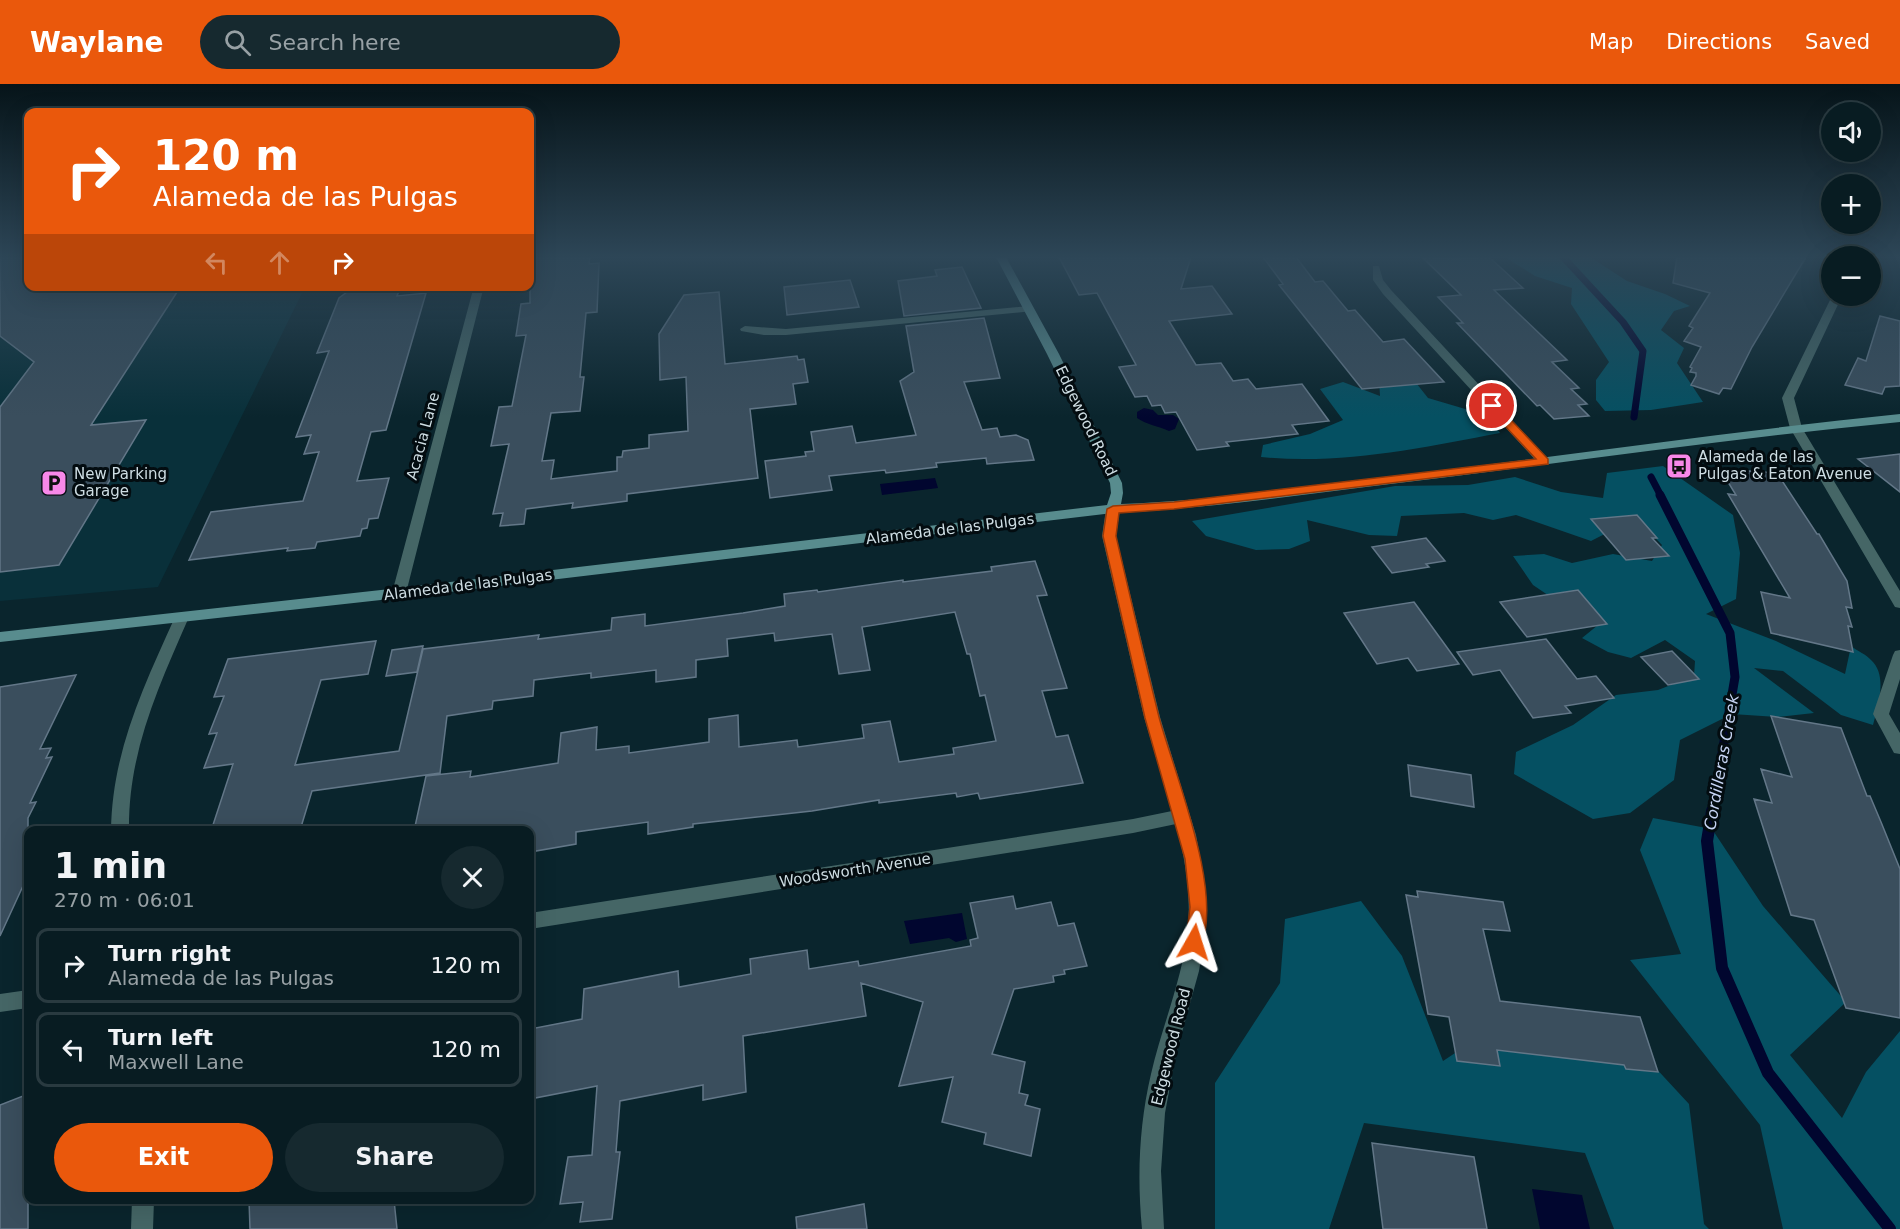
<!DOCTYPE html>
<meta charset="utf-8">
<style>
body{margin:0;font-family:"DejaVu Sans",sans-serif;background:#16292f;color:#f1f3f6;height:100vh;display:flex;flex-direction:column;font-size:22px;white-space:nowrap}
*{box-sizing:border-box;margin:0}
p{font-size:20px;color:#98a1a5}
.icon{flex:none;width:33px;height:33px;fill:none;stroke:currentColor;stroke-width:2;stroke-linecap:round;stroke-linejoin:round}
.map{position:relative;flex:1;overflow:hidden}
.drawer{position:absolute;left:24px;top:742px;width:510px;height:378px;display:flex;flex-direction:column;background:#081c22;border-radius:12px;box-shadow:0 6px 24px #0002,0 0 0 2px #293a40}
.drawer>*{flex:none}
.guide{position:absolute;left:24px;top:24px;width:510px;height:183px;border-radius:12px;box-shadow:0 6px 24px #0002,0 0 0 2px #293a40;background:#ea580c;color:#fff;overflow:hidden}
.buttons{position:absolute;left:1821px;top:18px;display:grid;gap:12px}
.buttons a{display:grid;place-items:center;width:60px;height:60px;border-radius:50%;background:#081c22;box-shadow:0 6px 24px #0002,0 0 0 2px #293a40;font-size:30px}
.pin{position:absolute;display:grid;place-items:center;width:51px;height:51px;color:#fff;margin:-26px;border:3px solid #fff;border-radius:50%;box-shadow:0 2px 6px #0007}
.me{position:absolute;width:66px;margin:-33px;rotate:6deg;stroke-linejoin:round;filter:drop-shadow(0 0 4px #0008)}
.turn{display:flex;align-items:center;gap:21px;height:126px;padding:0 30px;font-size:27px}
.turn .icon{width:78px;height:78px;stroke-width:2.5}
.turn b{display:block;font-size:42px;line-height:51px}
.lanes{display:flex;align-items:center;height:57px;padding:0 30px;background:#0003;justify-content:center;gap:30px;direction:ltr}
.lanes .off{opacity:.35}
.round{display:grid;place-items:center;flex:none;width:63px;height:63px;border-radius:32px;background:#16292f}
.head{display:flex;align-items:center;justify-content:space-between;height:102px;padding:0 30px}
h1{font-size:36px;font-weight:700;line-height:45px}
.primary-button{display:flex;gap:12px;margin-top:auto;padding:12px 30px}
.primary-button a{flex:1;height:69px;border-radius:36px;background:#ea580c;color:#fff;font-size:24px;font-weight:700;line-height:69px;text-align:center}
.primary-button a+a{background:#16292f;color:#f1f3f6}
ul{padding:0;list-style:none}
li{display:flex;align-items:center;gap:18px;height:75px;margin:0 12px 9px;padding:0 18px;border:3px solid #293a40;border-radius:12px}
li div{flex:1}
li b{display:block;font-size:22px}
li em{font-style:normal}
header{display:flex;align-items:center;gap:36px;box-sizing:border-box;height:84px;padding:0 30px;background:#ea580c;color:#fff}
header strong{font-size:28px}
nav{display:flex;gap:33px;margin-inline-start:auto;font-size:21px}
.search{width:420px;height:54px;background:#16292f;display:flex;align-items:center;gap:15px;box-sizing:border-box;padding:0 21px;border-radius:33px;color:#98a1a5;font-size:22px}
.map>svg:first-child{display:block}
.built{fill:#09303a}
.green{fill:#055062}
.water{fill:#01062f}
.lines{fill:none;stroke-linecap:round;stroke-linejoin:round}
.stream-far2{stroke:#01062f;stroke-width:7}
.stream-far1{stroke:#01062f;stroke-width:9}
.stream{stroke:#01062f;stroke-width:12}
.building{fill:#3a4e5d;stroke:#637788;stroke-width:1.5}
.minor{fill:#456666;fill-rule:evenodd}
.secondary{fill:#588c8e;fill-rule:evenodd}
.route{fill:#ea580c;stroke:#983908;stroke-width:1.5}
.labels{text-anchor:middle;stroke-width:6;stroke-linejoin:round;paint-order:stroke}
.street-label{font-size:15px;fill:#cedde3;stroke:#030c10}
.poi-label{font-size:15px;fill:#cedde3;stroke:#030c10;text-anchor:start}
.water-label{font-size:16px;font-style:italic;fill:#c7d5f4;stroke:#030c10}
</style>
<header>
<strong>Waylane</strong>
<div class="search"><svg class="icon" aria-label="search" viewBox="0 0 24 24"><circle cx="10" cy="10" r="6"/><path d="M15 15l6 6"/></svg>Search here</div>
<nav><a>Map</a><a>Directions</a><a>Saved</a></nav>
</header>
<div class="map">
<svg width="1900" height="1145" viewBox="0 0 1900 1145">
<rect width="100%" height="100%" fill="#0a252d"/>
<path class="built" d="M 0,173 L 28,173 L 28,202 L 305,203 L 158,503 L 0,517 Z"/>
<path class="green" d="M 1505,173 L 1590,173 L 1627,197 L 1665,210 L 1690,222 L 1674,227 L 1661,246 L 1684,264 L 1677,279 L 1703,318 L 1651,326 L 1605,327 L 1596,316 L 1596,296 L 1609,278 L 1571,220 L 1572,204 L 1535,192 Z
M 1398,276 L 1428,314 L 1489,332 L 1500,349 C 1421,364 1342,381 1261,373 L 1263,361 L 1310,350 L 1343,336 L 1320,305 L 1343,298 L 1380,312 L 1378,278 Z
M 1663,382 L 1733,431 L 1740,469 L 1736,515 L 1706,530 L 1776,557 L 1845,590 L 1851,562 C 1857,567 1866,570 1871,576 C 1888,591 1878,622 1873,641 L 1841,631 L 1783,587 L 1754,584 L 1814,629 L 1777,633 L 1732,630 L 1680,656 L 1674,696 L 1630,729 L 1593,735 L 1514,690 L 1516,668 L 1573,641 L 1616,611 L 1658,606 L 1694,592 L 1695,577 L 1665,556 L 1631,574 L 1608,568 L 1582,554 L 1603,537 L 1570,526 L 1533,501 L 1513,472 L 1544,470 L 1572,479 L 1613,470 L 1652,477 L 1662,461 L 1636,434 L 1591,457 L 1516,431 L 1493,436 L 1464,429 L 1401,432 L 1397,452 L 1369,451 L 1307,436 L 1310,457 L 1289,465 L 1256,466 L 1206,452 L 1192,437 L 1395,402 L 1468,401 L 1515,393 L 1561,408 L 1603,414 L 1607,389 Z
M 1653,734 L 1712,745 L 1763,822 L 1846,918 L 1790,971 L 1842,1034 L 1866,988 L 1900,947 L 1900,1145 L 1783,1145 L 1760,1041 L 1630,876 L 1681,870 L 1640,766 Z
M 1361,817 L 1402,872 L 1443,977 L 1523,924 L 1614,939 L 1689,1020 L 1704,1140 L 1709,1145 L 1614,1145 L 1585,1069 L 1364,1039 L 1329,1145 L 1215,1145 L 1215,999 L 1280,899 L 1285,835 Z"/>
<path class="water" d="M 1144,324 L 1153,326 L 1158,331 L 1173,331 L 1179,335 L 1175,345 L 1169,347 C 1158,342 1147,341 1137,334 L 1137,328 Z
M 935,394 L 938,404 L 882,411 L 880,400 Z
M 962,829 L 967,855 L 956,858 L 949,854 L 910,860 L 904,837 Z
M 1532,1105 L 1582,1111 L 1590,1145 L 1540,1145 Z"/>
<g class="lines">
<path class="stream-far2" d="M 1563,173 L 1623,238 L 1643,267 L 1634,333
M 1651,393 L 1661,412"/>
<path class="stream-far1" d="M 1660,411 L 1730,549 L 1735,593 L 1712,728"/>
<path class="stream" d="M 1712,727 L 1707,757 L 1722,884 L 1768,989 L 1890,1145"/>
</g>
<path class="building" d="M 0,173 L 28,173 L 28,202 L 181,202 L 91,341 L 146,336 L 59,481 L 0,488 L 0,323 L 34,278 L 0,252 Z
M 530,173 L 590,173 L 589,180 L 599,179 L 597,228 L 586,229 L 580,293 L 584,293 L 580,327 L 551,329 L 542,377 L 554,376 L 551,395 L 617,387 L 617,373 L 622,373 L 623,367 L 649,364 L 649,351 L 688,347 L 686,293 L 660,296 L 659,250 L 684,211 L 719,208 L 725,280 L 797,272 L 798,276 L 804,275 L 808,298 L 793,300 L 796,320 L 750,325 L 758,394 L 627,410 L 627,417 L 572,424 L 573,419 L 526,425 L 524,440 L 500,442 L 503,429 L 493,430 L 509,360 L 491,362 L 499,323 L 512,322 L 526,251 L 516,252 L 521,220 L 530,219 Z
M 1059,173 L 1191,173 L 1181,205 L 1212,202 L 1232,230 L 1169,237 L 1196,281 L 1221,279 L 1233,297 L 1248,295 L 1256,305 L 1302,300 L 1329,337 L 1292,341 L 1298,350 L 1226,358 L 1229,362 L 1197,366 L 1176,328 L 1165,329 L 1161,321 L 1152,322 L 1147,312 L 1135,313 L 1119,283 L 1136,281 L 1097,209 L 1079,211 Z
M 1263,173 L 1296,173 L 1315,198 L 1323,197 L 1348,227 L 1355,226 L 1383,258 L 1404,255 L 1444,298 L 1362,305 L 1279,201 L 1283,200 Z
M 1422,173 L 1456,175 L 1489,173 L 1523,204 L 1494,206 L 1567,276 L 1552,278 L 1579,304 L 1571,305 L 1587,320 L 1578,321 L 1589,332 L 1554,335 L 1540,321 L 1537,322 L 1457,239 L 1463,239 L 1438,213 L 1461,211 Z
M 1677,173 L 1806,173 L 1752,263 L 1731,305 L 1723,304 L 1719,310 L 1691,301 L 1696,292 L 1696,289 L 1690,288 L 1692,284 L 1690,283 L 1701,263 L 1684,257 L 1693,244 L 1689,242 L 1710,209 L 1673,199 Z
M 962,183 L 981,224 L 904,232 L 898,197 L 937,192 L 935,186 Z
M 850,196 L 859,223 L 787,231 L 784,203 Z
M 355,202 L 401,202 L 397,212 L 426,209 L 386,346 L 371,348 L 357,397 L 389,394 L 378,434 L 369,435 L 367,444 L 362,445 L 360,452 L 317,458 L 315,464 L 287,467 L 288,464 L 189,476 L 211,428 L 303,417 L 319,368 L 304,370 L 311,351 L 296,353 L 329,267 L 317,269 L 339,214 Z
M 1880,232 L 1900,237 L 1900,302 L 1885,303 L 1882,310 L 1845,301 L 1858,274 L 1866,277 Z
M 984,234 L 1000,294 L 964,298 L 982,346 L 997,344 L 1000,353 L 1016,351 L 1028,356 L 1034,376 L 987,380 L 986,374 L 936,379 L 937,383 L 886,389 L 885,386 L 829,392 L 832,406 L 770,414 L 765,377 L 806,372 L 805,368 L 814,367 L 811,348 L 852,342 L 856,359 L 916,351 L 900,297 L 914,288 L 906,242 Z
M 1900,370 L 1900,408 L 1858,375 Z
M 1720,385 L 1777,389 L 1817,450 L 1819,450 L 1847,497 L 1852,524 L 1846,523 L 1852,543 L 1848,542 L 1853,568 L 1771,549 L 1761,508 L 1790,514 L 1728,410 L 1736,411 Z
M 1637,431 L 1657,454 L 1652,454 L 1669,472 L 1626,476 L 1591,435 Z
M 1426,454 L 1445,477 L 1426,480 L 1429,483 L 1392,489 L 1372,463 Z
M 1035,477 L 1047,511 L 1037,512 L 1067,604 L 1042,607 L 1056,653 L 1068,651 L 1083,699 L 980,715 L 978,709 L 957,713 L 956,709 L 879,719 L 879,716 L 812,727 L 693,740 L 693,743 L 648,750 L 648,738 L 576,748 L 576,760 L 530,768 L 530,747 L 414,747 L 426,692 L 471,687 L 470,693 L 558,679 L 561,649 L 597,643 L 596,666 L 629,662 L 629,669 L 709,658 L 709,635 L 738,631 L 739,663 L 797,656 L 798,663 L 864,654 L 862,641 L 890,637 L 899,678 L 954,670 L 953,664 L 996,657 L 985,611 L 980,612 L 970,570 L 967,570 L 955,528 L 862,543 L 870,586 L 839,590 L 832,550 L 775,557 L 774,549 L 727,555 L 728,572 L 696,576 L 696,593 L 656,598 L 656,586 L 591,594 L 591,589 L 534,596 L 533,612 L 493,617 L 492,625 L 447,632 L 440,689 L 312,707 L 301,743 L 273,747 L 211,747 L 233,680 L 204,684 L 217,649 L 209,650 L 224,612 L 214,613 L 228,575 L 376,557 L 368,590 L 321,596 L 295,681 L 399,667 L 423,565 L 539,551 L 538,555 L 611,546 L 612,534 L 645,530 L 645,542 L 743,529 L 785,522 L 784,510 L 817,506 L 818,508 L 903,496 L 903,498 L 992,487 L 991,483 Z
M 1578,506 L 1607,540 L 1527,553 L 1500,518 Z
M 1414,518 L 1459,580 L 1417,587 L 1408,574 L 1377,580 L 1344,529 Z
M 1546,555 L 1577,595 L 1596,592 L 1614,614 L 1565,622 L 1571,629 L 1533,634 L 1500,586 L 1473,591 L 1457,568 Z
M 423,562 L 417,588 L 386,592 L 392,566 Z
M 1672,567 L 1699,595 L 1668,601 L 1641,573 Z
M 76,591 L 40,665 L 51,664 L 46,674 L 52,673 L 30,719 L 36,718 L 28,734 L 28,791 L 0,852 L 0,603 Z
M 1771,632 L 1841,644 L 1867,712 L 1870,712 L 1881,738 L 1900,785 L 1900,934 L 1846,924 L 1814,836 L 1791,831 L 1754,715 L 1772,719 L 1761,685 L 1792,693 Z
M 1408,681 L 1471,691 L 1474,723 L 1411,712 Z
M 1417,807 L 1503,818 L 1510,847 L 1483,845 L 1500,917 L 1640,933 L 1658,988 L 1626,985 L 1624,981 L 1497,966 L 1500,982 L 1457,977 L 1449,933 L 1428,930 L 1406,811 L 1418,813 Z
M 1013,812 L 1016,825 L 1051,818 L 1058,842 L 1074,839 L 1087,882 L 1064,886 L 1065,890 L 1053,892 L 1054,898 L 1014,905 L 992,970 L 1025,978 L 1019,1009 L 1028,1011 L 1025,1021 L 1040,1025 L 1031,1072 L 984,1060 L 986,1049 L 942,1038 L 953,993 L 899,1002 L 923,918 L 861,899 L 866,932 L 743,952 L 746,1008 L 703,1016 L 703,1001 L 620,1017 L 616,1068 L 620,1068 L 612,1135 L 580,1138 L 583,1118 L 560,1120 L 568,1073 L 592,1071 L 597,1002 L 530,1015 L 530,945 L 582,935 L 584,905 L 678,887 L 679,903 L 751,890 L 750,875 L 807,866 L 809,885 L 858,877 L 859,882 L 971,862 L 970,856 L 978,854 L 970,819 Z
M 28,1010 L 28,1145 L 0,1145 L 0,1021 Z
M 1372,1059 L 1474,1073 L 1487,1145 L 1383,1145 Z
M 249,1116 L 394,1116 L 397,1145 L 250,1145 Z
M 864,1120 L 867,1145 L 797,1145 L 796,1133 Z"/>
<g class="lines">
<path class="minor" d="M 1373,182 L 1379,182 L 1383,196 L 1391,206 L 1548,375 L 1550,378 L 1548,381 L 1540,381 L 1383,210 L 1373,196 Z
M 474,202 L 484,202 L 406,509 L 399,514 L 392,509 Z
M 1832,212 L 1842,212 L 1794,314 L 1802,344 L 1900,507 L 1900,524 L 1895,523 L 1790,344 L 1782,314 Z
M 1029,222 L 1034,225 L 1033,227 L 786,251 L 764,251 L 741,247 L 740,245 L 745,242 L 786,245 Z
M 1113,421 L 1120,425 L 1116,452 L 1160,633 L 1196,751 L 1205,799 L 1207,823 L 1206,845 L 1199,887 L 1176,970 L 1165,1029 L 1161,1087 L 1164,1145 L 1142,1145 C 1137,1093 1139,1041 1151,990 C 1162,942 1183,894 1188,844 C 1191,809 1185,774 1176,740 L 1133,749 L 530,845 L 530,829 L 1133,735 L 1172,727 L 1144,633 L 1102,452 L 1106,425 Z
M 182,528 L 189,533 C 158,604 128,668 129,747 L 111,747 C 112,668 143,604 175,533 Z
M 1900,566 L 1900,595 L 1889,630 L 1900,649 L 1900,670 L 1894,669 L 1873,630 L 1893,571 L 1895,567 Z
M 28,906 L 28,924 L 0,928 L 0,910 Z
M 132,1116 L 154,1116 L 153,1145 L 131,1145 Z"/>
<path class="secondary" d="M 996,173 L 1006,173 L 1059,270 L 1122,399 L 1123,409 L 1121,420 C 1205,417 1289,405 1373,395 C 1549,374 1724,348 1900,330 L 1900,338 C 1724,355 1550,381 1374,402 C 1287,413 1200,425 1113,429 L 399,514 L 0,558 L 0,548 L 399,504 L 1107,421 L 1111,409 L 1110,399 L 1047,270 Z"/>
</g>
<linearGradient id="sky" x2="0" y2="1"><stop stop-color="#061419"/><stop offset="0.52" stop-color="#2d4657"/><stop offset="1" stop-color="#2d4657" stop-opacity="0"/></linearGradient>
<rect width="1900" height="333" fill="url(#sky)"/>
<path class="route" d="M 1492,319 L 1496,320 L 1548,375 L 1548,380 L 1174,425 L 1119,429 L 1116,452 C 1130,512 1144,573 1159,633 C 1174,689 1225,810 1200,864 L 1194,866 L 1188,864 L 1186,858 L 1190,823 L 1185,775 L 1145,634 L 1103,452 L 1107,425 L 1113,422 L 1174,418 L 1536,375 L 1488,324 L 1488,320 Z"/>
<defs>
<g id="bus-square" transform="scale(1.35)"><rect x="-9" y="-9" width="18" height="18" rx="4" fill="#f888e9" stroke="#030c10"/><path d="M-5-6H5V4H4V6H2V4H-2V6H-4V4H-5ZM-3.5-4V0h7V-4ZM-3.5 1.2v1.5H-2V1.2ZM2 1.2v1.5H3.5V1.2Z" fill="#111"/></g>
<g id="parking-square" transform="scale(1.35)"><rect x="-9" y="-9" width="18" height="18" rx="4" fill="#f888e9" stroke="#030c10"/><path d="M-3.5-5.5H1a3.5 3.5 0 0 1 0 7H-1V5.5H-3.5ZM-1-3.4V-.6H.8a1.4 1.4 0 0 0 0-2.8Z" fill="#111"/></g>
</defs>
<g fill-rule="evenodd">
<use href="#bus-square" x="1679" y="382"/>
<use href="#parking-square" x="54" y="399"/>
</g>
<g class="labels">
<g class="street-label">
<text transform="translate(1086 337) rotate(64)" y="5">Edgewood Road</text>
<text transform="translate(423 352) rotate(-75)" y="5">Acacia Lane</text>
<text transform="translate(950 445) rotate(-7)" y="5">Alameda de las Pulgas</text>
<text transform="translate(468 501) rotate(-7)" y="5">Alameda de las Pulgas</text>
<text transform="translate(855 786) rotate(-9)" y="5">Woodsworth Avenue</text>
<text transform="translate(1171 963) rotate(-76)" y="5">Edgewood Road</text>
</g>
<g class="poi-label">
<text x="1698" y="378">Alameda de las<tspan x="1698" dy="17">Pulgas &amp; Eaton Avenue</tspan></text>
<text x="74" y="395">New Parking<tspan x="74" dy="17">Garage</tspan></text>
</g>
<g class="water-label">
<text transform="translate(1721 678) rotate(-80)" y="6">Cordilleras Creek</text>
</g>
</g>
</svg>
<div class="buttons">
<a><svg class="icon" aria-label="sound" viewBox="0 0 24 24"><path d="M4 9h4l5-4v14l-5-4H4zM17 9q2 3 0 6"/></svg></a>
<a>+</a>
<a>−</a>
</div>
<div class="pin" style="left:1492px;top:322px;background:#d93025"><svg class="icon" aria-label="arrive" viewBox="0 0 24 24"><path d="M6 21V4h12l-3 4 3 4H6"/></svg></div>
<svg class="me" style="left:1194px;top:858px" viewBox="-20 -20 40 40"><path d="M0-17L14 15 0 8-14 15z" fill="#ea580c" stroke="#fff" stroke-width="4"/></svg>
<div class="guide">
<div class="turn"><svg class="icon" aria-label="right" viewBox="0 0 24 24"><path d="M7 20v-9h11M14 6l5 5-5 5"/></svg><div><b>120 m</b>Alameda de las Pulgas</div></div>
<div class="lanes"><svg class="icon off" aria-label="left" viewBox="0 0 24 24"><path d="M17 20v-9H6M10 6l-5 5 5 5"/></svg><svg class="icon off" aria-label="ahead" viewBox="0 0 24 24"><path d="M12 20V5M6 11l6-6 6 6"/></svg><svg class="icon" aria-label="right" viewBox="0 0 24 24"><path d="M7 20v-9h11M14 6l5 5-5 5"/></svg></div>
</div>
<section class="drawer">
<div class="head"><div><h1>1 min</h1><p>270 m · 06:01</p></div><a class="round"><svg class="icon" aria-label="close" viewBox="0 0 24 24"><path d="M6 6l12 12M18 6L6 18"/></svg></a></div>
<ul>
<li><svg class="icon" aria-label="right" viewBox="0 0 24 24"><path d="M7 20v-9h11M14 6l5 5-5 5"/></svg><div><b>Turn right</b><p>Alameda de las Pulgas</p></div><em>120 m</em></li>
<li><svg class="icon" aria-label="left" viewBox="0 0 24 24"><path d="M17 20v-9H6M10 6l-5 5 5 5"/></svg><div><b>Turn left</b><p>Maxwell Lane</p></div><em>120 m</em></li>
</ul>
<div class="primary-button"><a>Exit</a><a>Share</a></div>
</section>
</div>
